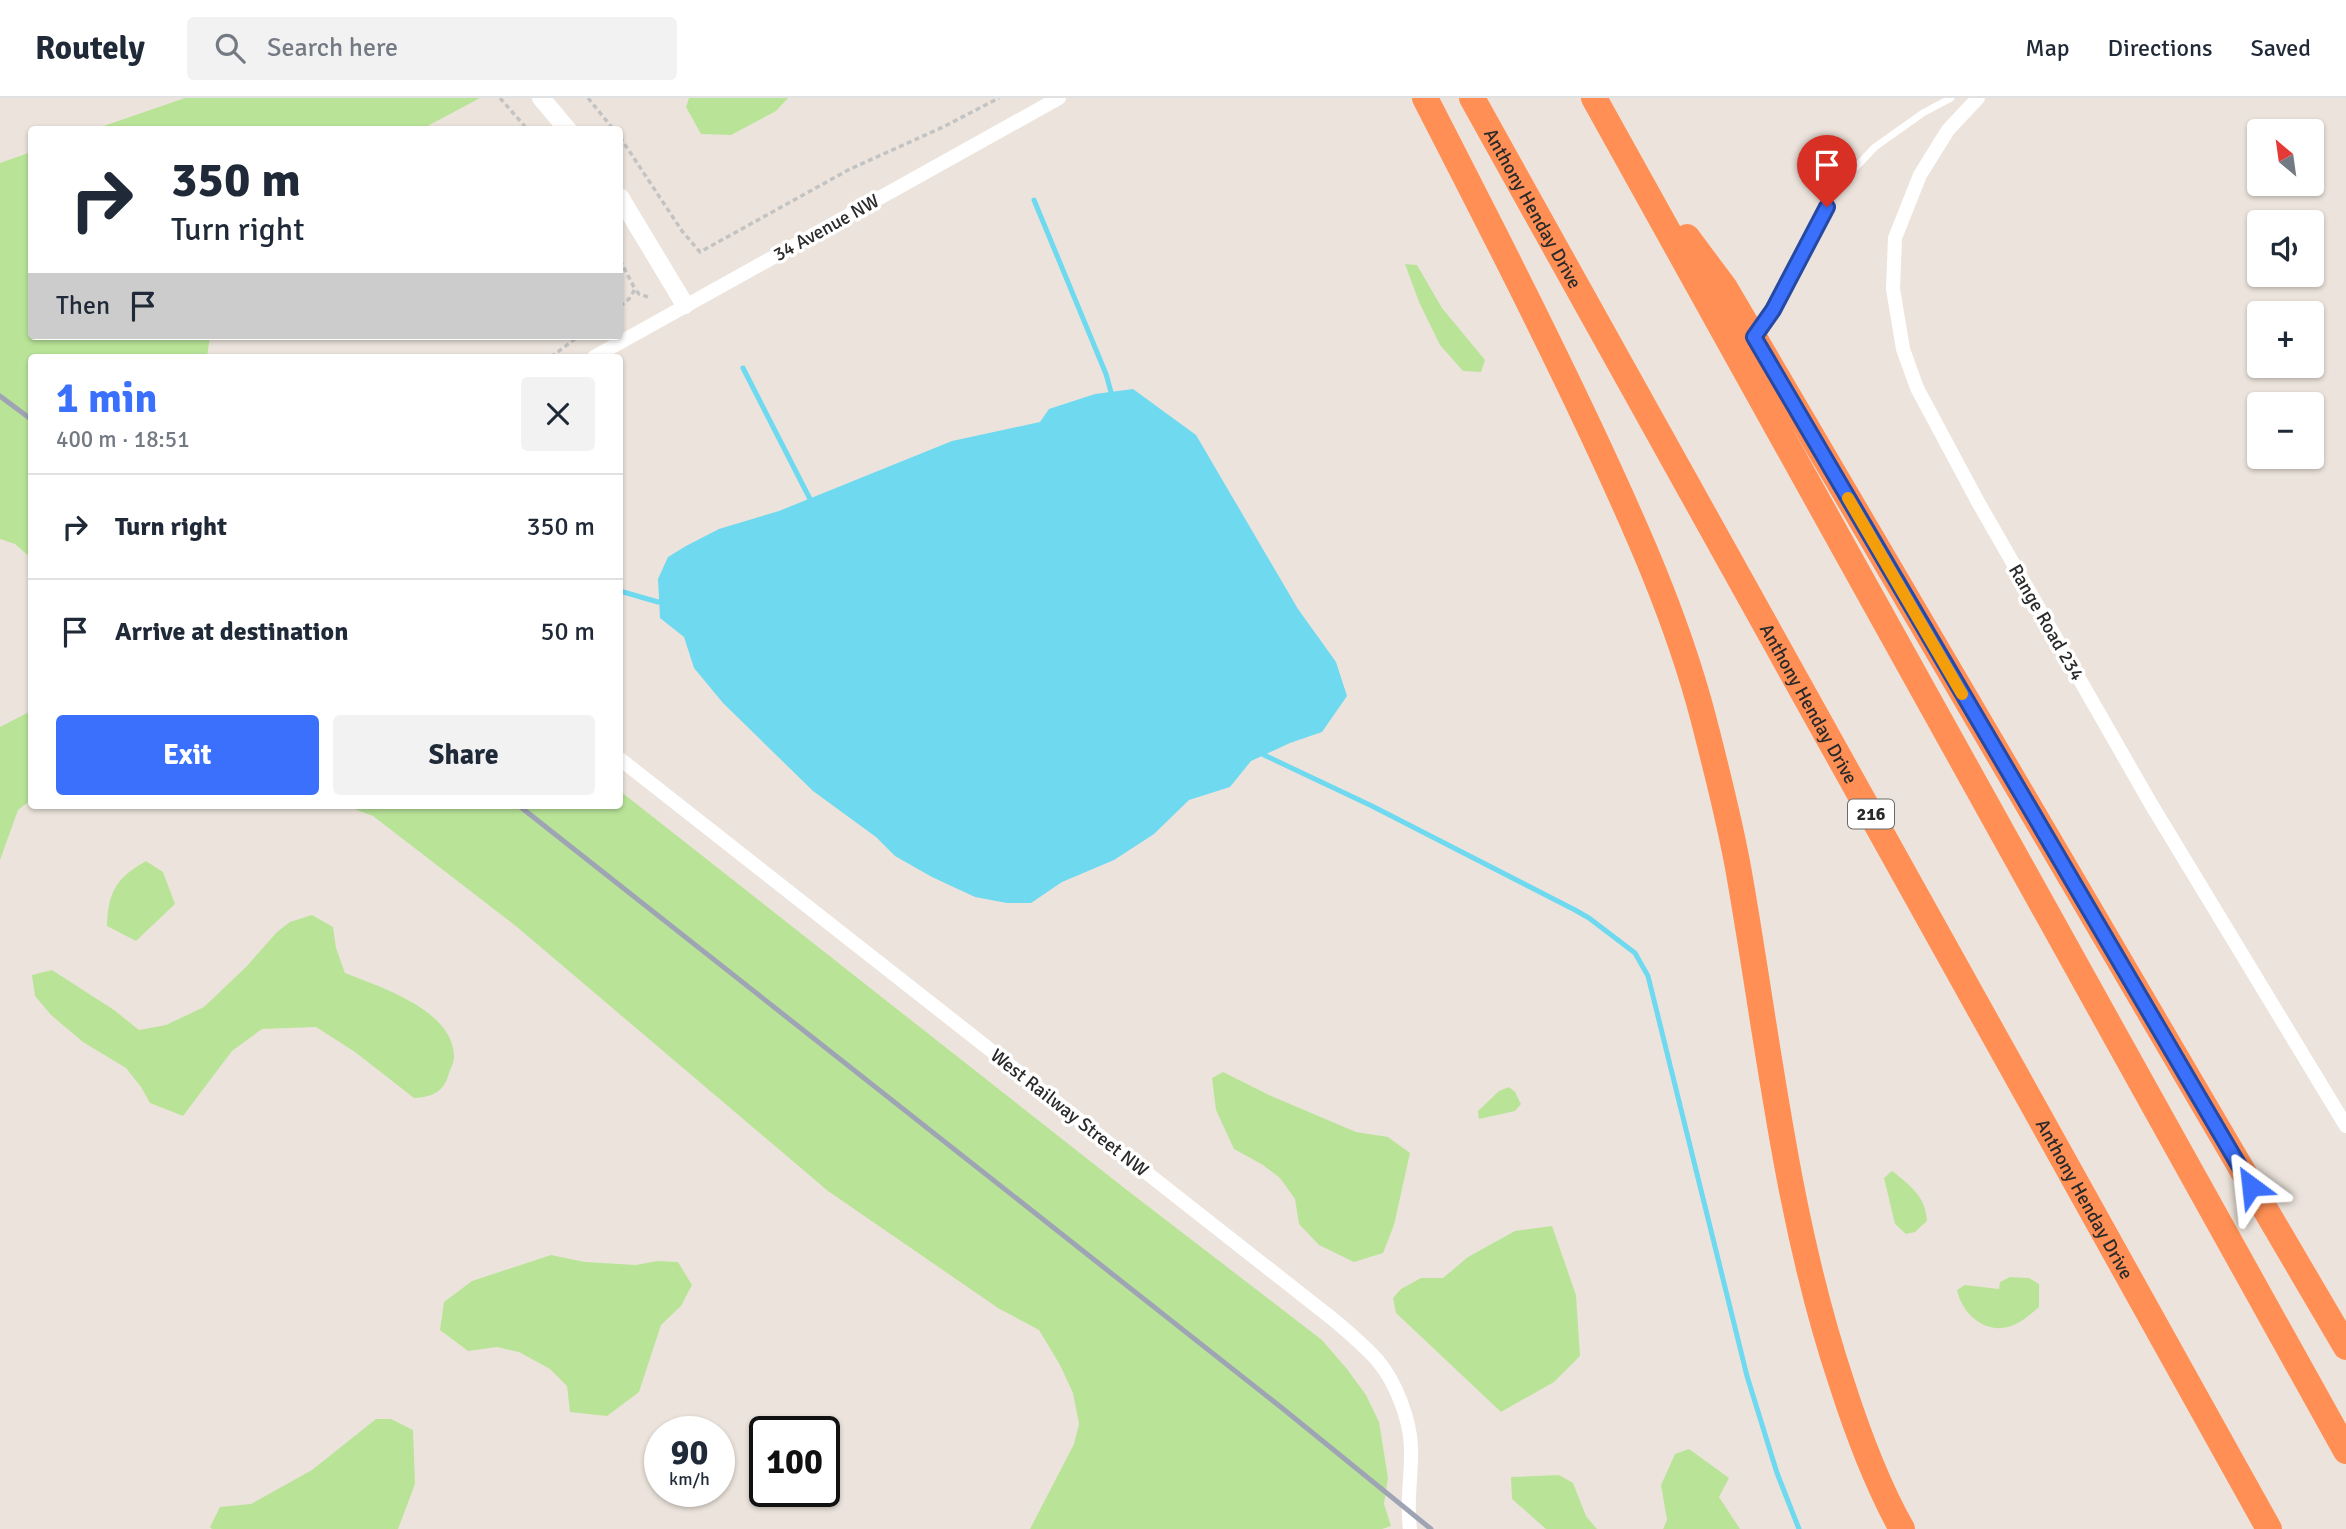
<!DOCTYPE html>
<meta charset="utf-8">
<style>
body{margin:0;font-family:Signika,sans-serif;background:#f2f2f3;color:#1f2937;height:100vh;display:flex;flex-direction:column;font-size:26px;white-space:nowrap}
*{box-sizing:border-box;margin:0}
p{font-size:23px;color:#747a83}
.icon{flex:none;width:38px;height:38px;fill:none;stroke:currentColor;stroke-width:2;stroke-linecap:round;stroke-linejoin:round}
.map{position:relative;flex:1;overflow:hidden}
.sheet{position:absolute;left:28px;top:256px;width:595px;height:455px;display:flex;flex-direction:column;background:#fff;border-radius:7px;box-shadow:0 2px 5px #0004}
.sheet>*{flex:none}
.top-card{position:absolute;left:28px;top:28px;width:595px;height:214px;border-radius:7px;box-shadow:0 2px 5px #0004;background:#fff;color:#1f2937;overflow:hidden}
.needle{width:46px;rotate:331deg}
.buttons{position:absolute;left:2247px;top:21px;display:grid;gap:14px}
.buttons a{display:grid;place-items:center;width:77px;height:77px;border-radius:7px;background:#fff;box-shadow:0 2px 5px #0004;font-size:35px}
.speed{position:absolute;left:644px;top:1318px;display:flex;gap:14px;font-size:35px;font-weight:700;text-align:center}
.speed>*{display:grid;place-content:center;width:91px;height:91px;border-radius:50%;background:#fff;box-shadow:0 2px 5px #0004;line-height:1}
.speed small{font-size:18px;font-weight:400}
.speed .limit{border:4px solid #111;border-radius:10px;background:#fff;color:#111}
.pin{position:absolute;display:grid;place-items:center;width:60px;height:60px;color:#fff;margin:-72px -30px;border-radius:50% 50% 50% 0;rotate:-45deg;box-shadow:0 0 7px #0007}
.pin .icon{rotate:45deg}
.me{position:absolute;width:77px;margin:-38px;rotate:330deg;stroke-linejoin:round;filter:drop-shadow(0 0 5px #0008)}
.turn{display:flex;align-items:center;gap:24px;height:147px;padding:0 28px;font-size:32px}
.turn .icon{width:91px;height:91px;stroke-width:2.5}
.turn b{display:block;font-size:49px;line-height:60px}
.then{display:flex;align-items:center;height:66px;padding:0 28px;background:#0003;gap:14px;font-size:26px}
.round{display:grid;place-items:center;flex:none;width:74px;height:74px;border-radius:7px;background:#f2f2f3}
.head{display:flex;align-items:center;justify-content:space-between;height:119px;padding:0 28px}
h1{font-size:42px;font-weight:700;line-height:52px;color:#3a70fb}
.cta{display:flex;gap:14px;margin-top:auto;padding:14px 28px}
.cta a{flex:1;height:80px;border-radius:7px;background:#3a70fb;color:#fff;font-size:28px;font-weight:700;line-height:80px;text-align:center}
.cta a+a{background:#f2f2f3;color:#1f2937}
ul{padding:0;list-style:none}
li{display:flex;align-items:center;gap:21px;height:105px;padding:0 28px;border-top:2px solid #e0e1e3}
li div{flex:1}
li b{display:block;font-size:26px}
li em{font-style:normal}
header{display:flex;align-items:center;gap:42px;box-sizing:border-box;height:98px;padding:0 35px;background:#fff;border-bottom:2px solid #e0e1e3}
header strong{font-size:33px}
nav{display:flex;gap:38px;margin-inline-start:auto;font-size:24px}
.search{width:490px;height:63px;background:#f2f2f3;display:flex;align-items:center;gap:18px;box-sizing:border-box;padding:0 24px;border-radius:7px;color:#747a83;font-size:26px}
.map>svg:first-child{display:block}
.green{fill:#b9e498}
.water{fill:#6ed9ef}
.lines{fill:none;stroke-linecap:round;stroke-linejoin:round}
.stream{stroke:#6ed9ef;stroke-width:5}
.path{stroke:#c3c3c3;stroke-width:3.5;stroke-dasharray:5 3.5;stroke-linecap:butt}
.service{stroke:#fff;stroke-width:7}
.minor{stroke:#fff;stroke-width:14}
.tertiary{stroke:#fff;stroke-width:18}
.motorway{stroke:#ff8f54;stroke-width:26}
.rail{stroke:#9fa4b5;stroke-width:5}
.route-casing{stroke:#2649a3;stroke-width:18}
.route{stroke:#3a70fb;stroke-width:12}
.slow{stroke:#f59e0b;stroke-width:12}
.labels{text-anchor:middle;stroke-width:7;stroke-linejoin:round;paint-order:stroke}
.shield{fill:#fff;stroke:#6a6a6a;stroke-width:2}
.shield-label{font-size:18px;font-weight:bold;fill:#2a2a2a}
.street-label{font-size:19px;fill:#2a2a2a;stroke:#fff}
</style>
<header>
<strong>Routely</strong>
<div class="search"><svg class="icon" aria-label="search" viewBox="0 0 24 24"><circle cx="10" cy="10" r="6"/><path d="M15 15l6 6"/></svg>Search here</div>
<nav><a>Map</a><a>Directions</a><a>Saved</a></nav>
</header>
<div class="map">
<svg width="2346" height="1431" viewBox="0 0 2346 1431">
<rect width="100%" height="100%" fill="#ece4dc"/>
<path class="green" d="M 185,0 L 480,0 L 422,31 L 95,31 Z
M 689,0 L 788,0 L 776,13 L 731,37 L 701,36 L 686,9 Z
M 31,54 L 32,238 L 210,238 L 207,259 L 32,259 L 31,460 L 15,446 L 0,441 L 0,65 Z
M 1405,166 L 1417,167 L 1442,210 L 1485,262 L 1481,274 L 1463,273 L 1440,247 L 1419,204 Z
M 31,613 L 31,702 L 18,712 L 0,762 L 0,629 Z
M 620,693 L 1123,1089 L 1322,1242 L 1347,1271 L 1366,1297 L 1379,1324 L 1388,1380 L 1384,1406 L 1391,1428 L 1382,1431 L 1030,1431 L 1074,1346 L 1079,1326 L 1073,1295 L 1060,1267 L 1039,1232 L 998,1210 L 828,1093 L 517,829 L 373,718 L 344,707 L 620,707 Z
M 146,763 L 163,774 L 175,806 L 136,843 L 107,828 C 108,794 116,780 146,763 Z
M 312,817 L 333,829 L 336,850 L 345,875 C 380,889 454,912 454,959 C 454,964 451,970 449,975 C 444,994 433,999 414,1000 L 355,954 L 316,929 L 262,931 L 232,953 L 183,1018 L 150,1005 L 141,989 L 126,970 L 83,944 L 51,917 L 35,898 L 32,877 L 52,872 L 114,912 L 139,932 L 166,927 L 204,909 L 246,869 L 277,834 L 290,824 Z
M 1223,974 L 1269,997 L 1356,1034 L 1388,1039 L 1410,1055 L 1394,1127 L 1383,1155 L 1354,1164 L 1319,1147 L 1299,1126 L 1295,1101 L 1280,1080 L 1263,1067 L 1234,1051 L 1216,1012 L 1212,980 Z
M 1509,989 L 1515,994 L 1521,1006 L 1515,1013 L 1479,1021 L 1478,1013 L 1499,993 Z
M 1892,1073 C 1910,1087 1926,1099 1927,1123 L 1915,1134 L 1906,1136 L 1895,1126 L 1884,1080 Z
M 1552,1128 L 1576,1197 L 1580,1258 L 1554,1284 L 1501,1314 L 1396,1215 L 1393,1200 L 1401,1191 L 1421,1180 L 1443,1180 L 1468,1159 L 1515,1133 Z
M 551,1157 L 585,1164 L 636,1167 L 657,1163 L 678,1164 L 692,1187 L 681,1208 L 661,1227 L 639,1294 L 607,1318 L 570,1314 L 567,1288 L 550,1271 L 519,1254 L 497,1249 L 468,1253 L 440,1232 L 444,1204 L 472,1183 Z
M 2010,1179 L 2029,1180 L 2039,1186 L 2039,1209 C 2031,1216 2021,1225 2011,1228 C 1985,1237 1962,1216 1957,1192 L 1965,1187 L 1999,1191 L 2000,1184 Z
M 376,1321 L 391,1321 L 413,1332 L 415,1386 L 398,1431 L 212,1431 L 210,1429 L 220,1409 L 251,1406 L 312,1372 Z
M 1689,1351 L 1729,1380 L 1719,1399 L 1740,1431 L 1663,1431 L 1667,1422 L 1661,1387 L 1675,1356 Z
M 1559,1377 L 1573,1385 L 1586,1418 L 1597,1431 L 1546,1431 L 1512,1401 L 1511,1379 Z"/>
<path class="water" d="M 1133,291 L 1196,337 L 1298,511 L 1336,564 L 1347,598 L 1322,634 L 1290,645 L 1251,663 L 1230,689 L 1189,702 L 1154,736 L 1114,762 L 1062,784 L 1031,805 L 1007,805 L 975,799 L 932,779 L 895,758 L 876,739 L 813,693 L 723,605 L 694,570 L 684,539 L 660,520 L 658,481 L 668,459 L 686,448 L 719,431 L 779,413 L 952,343 L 1040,324 L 1049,311 L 1095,296 Z"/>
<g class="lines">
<path class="stream" d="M 1034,102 L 1106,276 L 1111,294
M 743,270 L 810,401
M 620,493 L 658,504
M 1264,657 L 1372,708 L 1575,812 L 1589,820 L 1635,855 L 1648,878 L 1747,1278 L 1777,1375 L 1799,1431"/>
<path class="path" d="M 500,0 L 528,32
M 588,0 L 614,32
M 620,39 L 682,133 L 700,154 L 850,71 L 943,29 L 999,0
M 620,162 L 635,191
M 620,208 L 629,201 L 635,191 L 639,196 L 648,199
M 551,259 L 579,238"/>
<path class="service" d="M 1758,233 L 1773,212 L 1838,88 L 1875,49 L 1923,15 L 1951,0"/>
<path class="minor" d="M 1978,0 L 1948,32 L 1920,77 L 1895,140 L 1893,191 L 1903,251 L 1917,290 L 1978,404 L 2151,706 L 2346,1028
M 594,259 L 1059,0
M 620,661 L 1334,1222 C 1349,1235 1365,1248 1378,1263 C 1396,1285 1410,1321 1411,1349 C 1412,1377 1406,1403 1410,1431"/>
<path class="tertiary" d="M 541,0 L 568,32
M 620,99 L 685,207"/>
<g class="motorway">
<path d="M 1425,0 C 1482,111 1539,222 1592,335 C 1635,427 1677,520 1703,619 C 1716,670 1730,723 1739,775 C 1769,946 1786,1118 1841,1283 C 1857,1333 1876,1385 1902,1431"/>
<path id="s1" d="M 1472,0 L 2269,1431"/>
<path d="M 1594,0 L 2346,1353"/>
<path d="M 1687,139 L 1725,190 L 2346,1249"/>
</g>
<path class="rail" d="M 0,298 L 32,322
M 518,707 L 1282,1310 L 1431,1431"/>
</g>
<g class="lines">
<g class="route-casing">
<path id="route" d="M 1827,109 L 1773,212 L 1754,239 L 2251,1088"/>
</g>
<use href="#route" class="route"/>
<path class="slow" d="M 1848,400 L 1962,596"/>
</g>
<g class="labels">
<rect class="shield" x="1848" y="701.5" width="46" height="29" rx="5"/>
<g class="shield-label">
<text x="1871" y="722">216</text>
</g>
<g class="street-label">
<text dy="7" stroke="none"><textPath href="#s1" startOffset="126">Anthony Henday Drive</textPath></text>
<text transform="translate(826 129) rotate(-29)" y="7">34 Avenue NW</text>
<text transform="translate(2047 524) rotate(60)" y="7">Range Road 234</text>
<text dy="7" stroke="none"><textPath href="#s1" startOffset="693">Anthony Henday Drive</textPath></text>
<text transform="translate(1070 1014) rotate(38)" y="7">West Railway Street NW</text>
<text dy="7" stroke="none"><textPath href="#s1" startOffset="1260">Anthony Henday Drive</textPath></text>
</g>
</g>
</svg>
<div class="buttons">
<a><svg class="needle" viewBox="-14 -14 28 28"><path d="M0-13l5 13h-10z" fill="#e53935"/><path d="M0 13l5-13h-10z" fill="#747a83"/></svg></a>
<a><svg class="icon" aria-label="sound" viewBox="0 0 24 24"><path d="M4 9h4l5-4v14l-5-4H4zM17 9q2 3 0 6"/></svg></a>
<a>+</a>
<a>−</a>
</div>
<div class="speed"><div>90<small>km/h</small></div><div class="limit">100</div></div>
<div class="pin" style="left:1827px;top:109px;background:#d93025"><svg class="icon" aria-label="arrive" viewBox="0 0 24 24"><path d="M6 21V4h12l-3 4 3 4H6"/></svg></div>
<svg class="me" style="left:2251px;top:1088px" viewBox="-20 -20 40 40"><path d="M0-17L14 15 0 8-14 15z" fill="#3a70fb" stroke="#fff" stroke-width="4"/></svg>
<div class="top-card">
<div class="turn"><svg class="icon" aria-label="right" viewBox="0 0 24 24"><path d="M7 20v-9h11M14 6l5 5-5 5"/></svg><div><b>350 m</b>Turn right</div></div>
<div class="then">Then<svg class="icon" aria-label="arrive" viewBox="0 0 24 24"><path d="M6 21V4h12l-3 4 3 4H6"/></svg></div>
</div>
<section class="sheet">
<div class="head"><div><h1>1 min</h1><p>400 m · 18:51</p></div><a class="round"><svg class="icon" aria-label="close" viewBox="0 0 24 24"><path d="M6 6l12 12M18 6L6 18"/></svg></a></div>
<ul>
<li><svg class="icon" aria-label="right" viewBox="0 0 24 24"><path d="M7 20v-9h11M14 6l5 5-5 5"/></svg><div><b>Turn right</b></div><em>350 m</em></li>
<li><svg class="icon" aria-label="arrive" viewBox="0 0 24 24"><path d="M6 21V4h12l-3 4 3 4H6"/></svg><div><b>Arrive at destination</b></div><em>50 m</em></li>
</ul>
<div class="cta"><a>Exit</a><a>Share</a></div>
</section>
</div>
